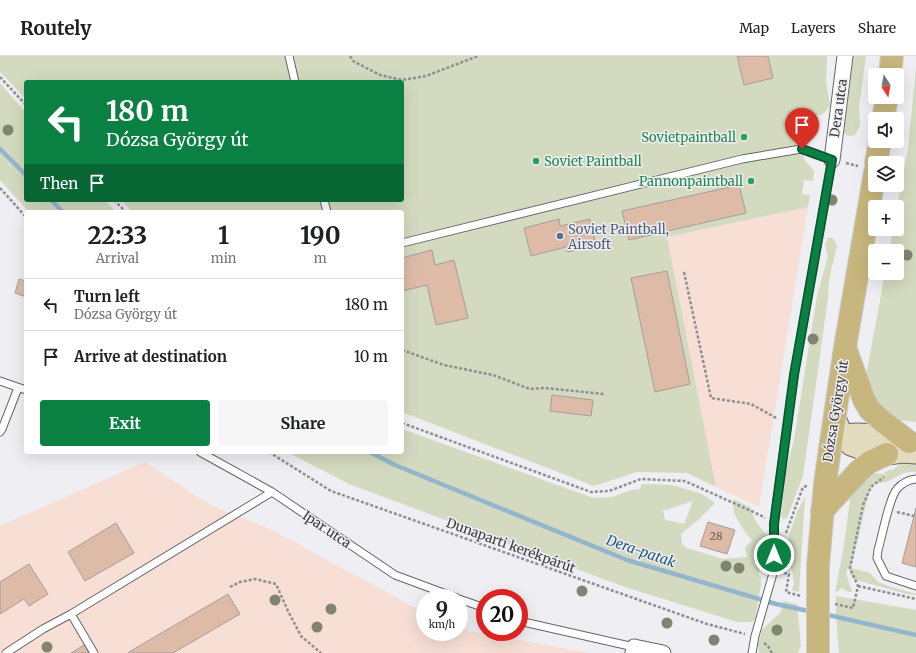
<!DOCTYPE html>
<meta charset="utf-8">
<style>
body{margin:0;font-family:Merriweather,serif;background:#f6f6f6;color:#202124;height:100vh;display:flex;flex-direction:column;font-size:15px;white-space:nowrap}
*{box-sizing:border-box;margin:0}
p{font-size:13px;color:#757577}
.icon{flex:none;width:22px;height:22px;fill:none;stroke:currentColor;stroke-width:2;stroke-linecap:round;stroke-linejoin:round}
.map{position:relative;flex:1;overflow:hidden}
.side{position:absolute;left:24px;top:154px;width:380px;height:244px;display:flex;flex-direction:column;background:#fff;border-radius:4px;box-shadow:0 4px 16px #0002}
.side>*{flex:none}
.top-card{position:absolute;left:24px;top:24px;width:380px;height:122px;border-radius:4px;box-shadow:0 4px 16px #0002;background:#0b8043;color:#fff;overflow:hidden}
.needle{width:26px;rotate:169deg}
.tools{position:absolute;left:868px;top:12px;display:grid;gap:8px}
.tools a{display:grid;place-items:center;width:36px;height:36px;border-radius:4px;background:#fff;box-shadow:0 4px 16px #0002;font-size:20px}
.speed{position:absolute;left:416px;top:533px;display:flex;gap:8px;font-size:20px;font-weight:700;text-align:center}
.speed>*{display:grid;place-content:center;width:52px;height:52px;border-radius:50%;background:#fff;box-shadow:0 4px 16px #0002;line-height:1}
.speed small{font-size:10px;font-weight:400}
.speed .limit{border:6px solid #d22;background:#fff;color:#111}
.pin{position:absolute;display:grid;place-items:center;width:34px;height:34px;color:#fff;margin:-41px -17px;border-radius:50% 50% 50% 0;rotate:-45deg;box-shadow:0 0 4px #0007}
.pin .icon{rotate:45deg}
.me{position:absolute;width:44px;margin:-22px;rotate:0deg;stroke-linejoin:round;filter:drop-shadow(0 0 3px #0008)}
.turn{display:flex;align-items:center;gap:14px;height:84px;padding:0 16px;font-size:18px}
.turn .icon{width:52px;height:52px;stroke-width:2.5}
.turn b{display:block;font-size:28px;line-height:34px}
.then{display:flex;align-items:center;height:38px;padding:0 16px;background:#0003;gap:8px;font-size:15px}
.eta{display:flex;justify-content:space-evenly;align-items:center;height:68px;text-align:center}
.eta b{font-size:24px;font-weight:700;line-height:28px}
.primary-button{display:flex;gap:8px;margin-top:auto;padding:8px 16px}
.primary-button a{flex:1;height:46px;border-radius:4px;background:#0b8043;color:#fff;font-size:16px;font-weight:700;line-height:46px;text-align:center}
.primary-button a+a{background:#f6f6f6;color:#202124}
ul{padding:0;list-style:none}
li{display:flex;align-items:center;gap:12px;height:52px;padding:0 16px;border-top:1px solid #e0e0e0}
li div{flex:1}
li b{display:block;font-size:15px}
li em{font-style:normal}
header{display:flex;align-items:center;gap:24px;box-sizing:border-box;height:56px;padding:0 20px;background:#fff;border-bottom:1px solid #e0e0e0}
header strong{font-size:19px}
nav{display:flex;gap:22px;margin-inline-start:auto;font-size:14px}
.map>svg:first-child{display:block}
.commercial{fill:#f7dfd5}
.green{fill:#d3dabf;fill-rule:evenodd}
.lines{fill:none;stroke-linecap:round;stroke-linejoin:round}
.stream{stroke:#94b6cc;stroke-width:4.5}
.building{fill:#ddbba7;stroke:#a39f9c}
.service-casing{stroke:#656569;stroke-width:9}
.minor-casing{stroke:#656569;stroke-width:17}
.secondary-casing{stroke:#656569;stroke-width:23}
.primary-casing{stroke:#cccccd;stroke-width:24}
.path{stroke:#8f8f92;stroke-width:2.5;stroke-dasharray:3 2;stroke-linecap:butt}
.service{stroke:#fff;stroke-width:7}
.minor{stroke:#fff;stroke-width:15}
.secondary{stroke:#e3dbbe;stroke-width:21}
.primary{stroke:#c7b67d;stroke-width:22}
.primary-bridge-casing{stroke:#cccccd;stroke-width:24;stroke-linecap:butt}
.primary-bridge{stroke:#c7b67d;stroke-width:22}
.tree{fill:#81846f}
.route-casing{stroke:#07532c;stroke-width:10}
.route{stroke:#0b8043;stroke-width:7}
.leisure-dot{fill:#2e9e5b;stroke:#eeeef3;stroke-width:1.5}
.service-dot{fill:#5c6f8a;stroke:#eeeef3;stroke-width:1.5}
.labels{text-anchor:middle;stroke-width:3;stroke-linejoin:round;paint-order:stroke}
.number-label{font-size:11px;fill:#645c58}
.street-label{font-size:13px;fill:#3c3c3e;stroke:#eeeef3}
.leisure-label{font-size:13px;fill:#27864d;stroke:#eeeef3;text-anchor:end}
.service-label{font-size:13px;fill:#4e5e75;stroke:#eeeef3;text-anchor:start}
.water-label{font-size:14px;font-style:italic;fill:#1f5978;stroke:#eeeef3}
</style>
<header>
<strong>Routely</strong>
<nav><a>Map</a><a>Layers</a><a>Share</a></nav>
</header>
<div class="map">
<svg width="916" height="597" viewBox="0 0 916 597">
<rect width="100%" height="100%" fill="#eeeef3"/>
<path class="commercial" d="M 808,151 L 759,451 L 716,431 L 667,181 Z
M 145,406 L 212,450 L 272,474 L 425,557 L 425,576 L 459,576 L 459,573 L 589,597 L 0,597 L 0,470 Z"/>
<path class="green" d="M 0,0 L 827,0 L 826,25 L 830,50 L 822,59 L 815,59 L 814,66 L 800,83 L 804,103 L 814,115 L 813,125 L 804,124 L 802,138 L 810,139 L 808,151 L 667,181 L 716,431 L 687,417 L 637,416 L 594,430 L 402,356 L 402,156 L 132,156 L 121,144 L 402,144 L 402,26 L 26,26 L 26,43 L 0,16 Z
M 852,0 L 866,0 L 859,51 L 860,70 L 855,79 L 848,80 L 844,77 L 850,21 Z
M 916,12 L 916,366 L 897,364 L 880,355 L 866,320 L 885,217 L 897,217 L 897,195 L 889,195 L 893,173 L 897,173 L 897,151 L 908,92 Z
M 0,27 L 26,57 L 26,144 L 105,144 L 116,156 L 29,156 L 27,154 L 0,124 Z
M 828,182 L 833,182 L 837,189 L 829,224 L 828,242 L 803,420 L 787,462 L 783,463 L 781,460 L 786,415 L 794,383 L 817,240 L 828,200 L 825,188 Z
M 402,373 L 593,442 L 612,441 L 631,434 L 640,433 L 642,428 L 672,429 L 702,438 L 715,447 L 698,464 L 681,478 L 682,488 L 687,492 L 723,503 L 747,501 L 745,491 L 752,485 L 743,473 L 734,457 L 733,443 L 750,451 L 756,466 L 767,480 L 763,510 L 758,518 L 761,521 L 761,528 L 755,564 L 751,566 L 737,566 L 622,530 L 349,428 L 287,396 L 402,396 ZM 693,445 L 684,468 L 665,464 L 663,453 L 666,454 Z
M 903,405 L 916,405 L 916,416 C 902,415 900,420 888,425 C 884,427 879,427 875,427 L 870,432 L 851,512 L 870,517 L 878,526 L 891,531 L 916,538 L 916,539 L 907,538 L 856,524 L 852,522 L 848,512 L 846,517 L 852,536 L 849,536 C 837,530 845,532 835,537 L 844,489 L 850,443 L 853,433 L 871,417 L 875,418 L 877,417 L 878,418 L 883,418 L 889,414 L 892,414 L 898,410 Z
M 805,441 L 799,536 L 792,534 L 794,528 L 792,515 L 787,505 L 789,479 L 797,456 Z
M 836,540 L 916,554 L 916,597 L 839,597 L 836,560 Z
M 783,545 L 797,548 L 801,589 L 798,597 L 759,597 L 758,589 L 762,574 L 781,556 Z"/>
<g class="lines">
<path class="stream" d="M 0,93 L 26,119
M 51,144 L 63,156
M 370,396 L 395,409 L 627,504 L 776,548 L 813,556
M 824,558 L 916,579"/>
</g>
<path class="building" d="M 737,0 L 768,0 L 773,22 L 744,29 Z
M 739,129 L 746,157 L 629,184 L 622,155 Z
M 559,163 L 560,170 L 590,163 L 596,189 L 568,196 L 566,191 L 531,200 L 524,172 Z
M 432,194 L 435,209 L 454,204 L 468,262 L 436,269 L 427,229 L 402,235 L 402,202 Z
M 667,215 L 690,328 L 655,336 L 631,222 Z
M 19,223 L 26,225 L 26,241 L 15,237 Z
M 552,339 L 593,344 L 591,360 L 550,355 Z
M 916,452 L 916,511 L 902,507 Z
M 708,466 L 735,474 L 727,498 L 700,490 Z
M 116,467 L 134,497 L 85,525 L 68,496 Z
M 29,508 L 48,538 L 29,550 L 24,543 L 0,558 L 0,526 Z
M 228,538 L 240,558 L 173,597 L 129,597 L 129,596 Z
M 84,589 L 89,597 L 71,597 Z"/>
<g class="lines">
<g class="service-casing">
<path id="service" d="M 289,0 L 295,26
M 324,144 L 327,156
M 402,187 L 742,103 L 801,93 L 832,104 L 794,319 L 774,468 L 774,514 L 755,580 L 752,597
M 0,325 L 26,334
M 0,376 L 2,373 L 18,332
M 200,396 L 272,436 L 395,519 L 457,542
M 916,423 C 908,424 902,427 897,433 C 889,442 882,481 878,494 L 877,502 L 886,520 L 916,530
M 459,543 L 485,552
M 519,565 L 634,591
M 6,597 L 43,573 L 71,558
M 94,597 L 71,558 L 272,436"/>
</g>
<g class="minor-casing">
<path id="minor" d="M 832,104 L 845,0
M 633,597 L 634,591 L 663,597"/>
</g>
<g class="secondary-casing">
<path id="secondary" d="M 835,362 L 842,379 L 851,389 L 867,395 L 887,398 L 903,396 L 916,397
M 839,382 C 851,372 894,383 909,386 L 914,389"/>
</g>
<g class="primary-casing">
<path id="primary" d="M 890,19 L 892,0
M 883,63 L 887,41
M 876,107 L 880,85
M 846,294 L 864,344 L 870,354 L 882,365 L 909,386
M 822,455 L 860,414 L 870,406 L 887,398
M 818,531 L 818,510 L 825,427 L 845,291 L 875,116
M 818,581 L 818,597"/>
</g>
<path class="path" d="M 350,0 L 353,5 L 380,19 L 402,24 L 426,20 L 478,0
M 0,21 L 26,49
M 846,107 L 858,110
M 0,132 L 26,161
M 114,144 L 126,156
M 684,216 L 711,342 L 751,348 L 778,363
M 402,294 L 444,309 L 493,319 L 530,333 L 545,332 L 604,338
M 402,367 L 591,436 L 609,435 L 641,423 L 685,425 L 760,459 L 765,462
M 269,396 L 331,435 L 707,568 L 745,578
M 897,456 L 914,460
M 786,477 L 803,431 L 807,430
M 784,517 L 789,518 L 786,536 L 801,540
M 858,530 L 916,543
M 230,531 L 240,526 L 255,523 L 276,528 L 288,555 L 301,580 L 321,597
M 835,548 L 853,552 L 858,530 L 850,512 L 863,449 L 871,431 L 884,421
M 764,587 L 768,590 L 772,597"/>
<use href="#service" class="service"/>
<use href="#minor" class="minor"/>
<use href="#secondary" class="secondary"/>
<use href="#primary" class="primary"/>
<g class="primary-bridge-casing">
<path id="primary-bridge" d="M 818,581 L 818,531"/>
</g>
<use href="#primary-bridge" class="primary-bridge"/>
</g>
<g class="tree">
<circle cx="8" cy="74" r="5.5"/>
<circle cx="832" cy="144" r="5.5"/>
<circle cx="907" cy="199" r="5.5"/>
<circle cx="813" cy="283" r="5.5"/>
<circle cx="726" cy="510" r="5.5"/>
<circle cx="739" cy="512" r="5.5"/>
<circle cx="582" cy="535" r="5.5"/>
<circle cx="275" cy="544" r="5.5"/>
<circle cx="331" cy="553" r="5.5"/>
<circle cx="667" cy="567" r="5.5"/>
<circle cx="317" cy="571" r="5.5"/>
<circle cx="777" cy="574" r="5.5"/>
<circle cx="714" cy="584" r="5.5"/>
<circle cx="47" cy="591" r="5.5"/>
</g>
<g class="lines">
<g class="route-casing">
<path id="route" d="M 774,499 L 774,468 L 794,319 L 832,104 L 802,93"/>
</g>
<use href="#route" class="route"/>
</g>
<g class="leisure-dot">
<circle cx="744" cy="81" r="4"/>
<circle cx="536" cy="105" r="4"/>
<circle cx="751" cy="125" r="4"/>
</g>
<circle class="service-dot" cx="560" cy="180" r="4"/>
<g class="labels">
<g class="number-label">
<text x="716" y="484">28</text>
</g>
<g class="street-label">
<text transform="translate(838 52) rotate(-82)" y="5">Dera utca</text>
<text transform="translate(835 355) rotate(-81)" y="5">Dózsa György út</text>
<text transform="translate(327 473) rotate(34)" y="5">Ipar utca</text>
<text transform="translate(511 489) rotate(20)" y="5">Dunaparti kerékpárút</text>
</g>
<g class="leisure-label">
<text x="736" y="86">Sovietpaintball</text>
<text x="544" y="110" text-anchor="start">Soviet Paintball</text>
<text x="743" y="130">Pannonpaintball</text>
</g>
<g class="service-label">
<text x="568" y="178">Soviet Paintball,<tspan x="568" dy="15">Airsoft</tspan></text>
</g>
<g class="water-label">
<text transform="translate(641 495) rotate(19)" y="5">Dera-patak</text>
</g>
</g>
</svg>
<div class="tools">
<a><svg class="needle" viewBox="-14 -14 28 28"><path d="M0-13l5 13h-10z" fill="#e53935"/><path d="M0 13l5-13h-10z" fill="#757577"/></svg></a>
<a><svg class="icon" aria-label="sound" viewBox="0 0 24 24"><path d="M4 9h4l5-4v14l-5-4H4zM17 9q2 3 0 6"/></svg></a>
<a><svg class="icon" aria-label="layers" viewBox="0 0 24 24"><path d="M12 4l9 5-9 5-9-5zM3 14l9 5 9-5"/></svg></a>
<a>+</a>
<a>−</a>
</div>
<div class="speed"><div>9<small>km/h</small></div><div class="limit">20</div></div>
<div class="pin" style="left:802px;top:93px;background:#d93025"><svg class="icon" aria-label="arrive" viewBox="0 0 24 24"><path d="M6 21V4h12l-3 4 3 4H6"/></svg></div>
<svg class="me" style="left:774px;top:499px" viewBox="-20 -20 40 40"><circle r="17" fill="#0b8043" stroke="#fff" stroke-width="3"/><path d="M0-11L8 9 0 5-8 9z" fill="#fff"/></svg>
<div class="top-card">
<div class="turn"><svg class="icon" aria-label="left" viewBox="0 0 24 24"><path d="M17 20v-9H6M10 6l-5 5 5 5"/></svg><div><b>180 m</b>Dózsa György út</div></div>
<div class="then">Then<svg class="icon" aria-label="arrive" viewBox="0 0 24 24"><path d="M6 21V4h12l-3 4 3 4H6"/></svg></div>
</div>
<section class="side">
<div class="eta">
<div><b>22:33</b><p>Arrival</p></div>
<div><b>1</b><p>min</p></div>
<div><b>190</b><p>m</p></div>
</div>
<ul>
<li><svg class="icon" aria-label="left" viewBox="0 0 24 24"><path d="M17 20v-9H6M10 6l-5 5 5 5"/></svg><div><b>Turn left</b><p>Dózsa György út</p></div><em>180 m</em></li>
<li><svg class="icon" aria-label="arrive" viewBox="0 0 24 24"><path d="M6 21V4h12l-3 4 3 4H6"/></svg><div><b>Arrive at destination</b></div><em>10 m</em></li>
</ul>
<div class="primary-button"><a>Exit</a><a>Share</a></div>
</section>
</div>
